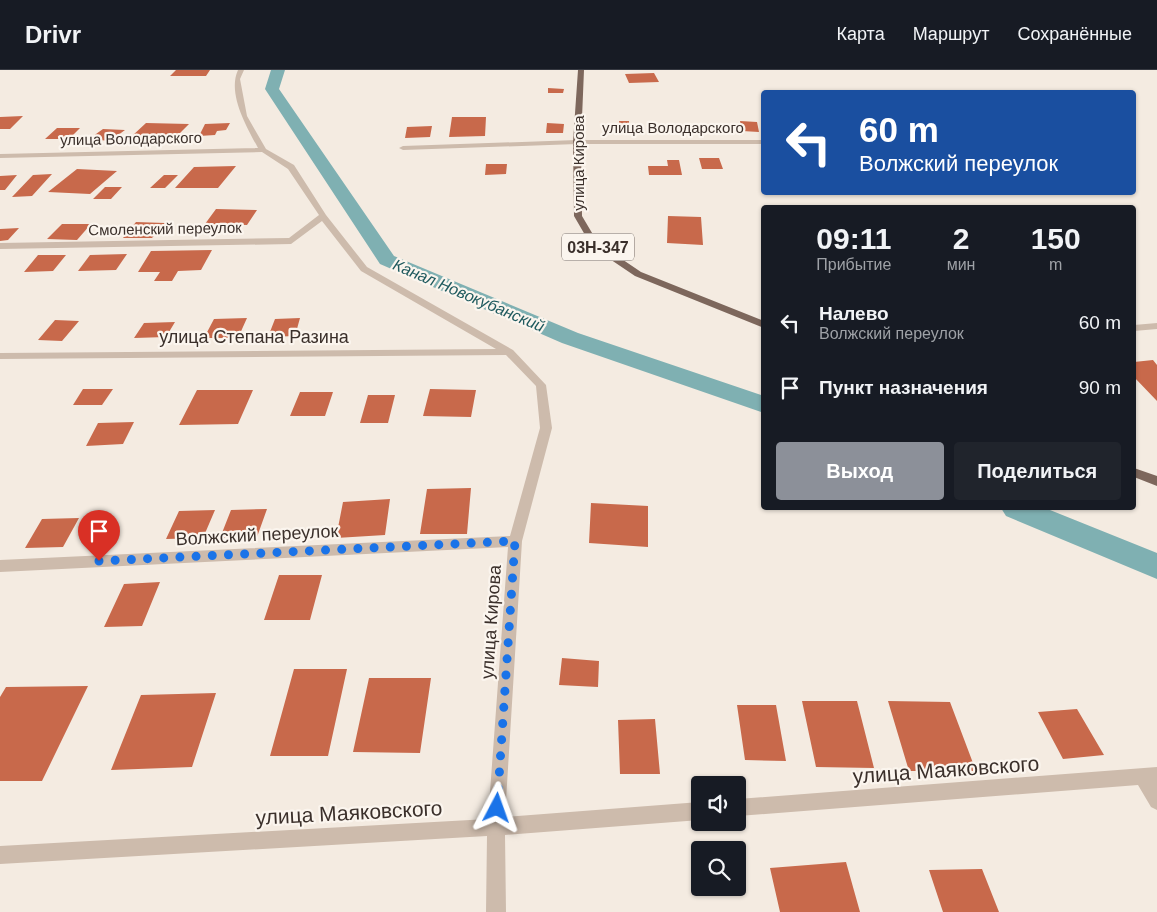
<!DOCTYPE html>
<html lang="ru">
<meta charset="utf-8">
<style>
body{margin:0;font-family:Helvetica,sans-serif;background:#20242c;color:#f1f3f6;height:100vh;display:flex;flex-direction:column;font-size:19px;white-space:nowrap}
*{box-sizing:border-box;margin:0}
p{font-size:16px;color:#9ea1a6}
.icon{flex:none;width:28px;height:28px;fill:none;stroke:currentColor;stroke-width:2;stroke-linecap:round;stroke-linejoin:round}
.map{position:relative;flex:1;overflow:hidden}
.details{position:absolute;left:761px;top:135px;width:375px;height:305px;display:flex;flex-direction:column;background:#171b24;border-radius:5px;box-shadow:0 1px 4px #0004}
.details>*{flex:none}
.guide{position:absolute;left:761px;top:20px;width:375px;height:105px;border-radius:5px;box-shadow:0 1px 4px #0004;background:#1a4fa0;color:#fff;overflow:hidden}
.buttons{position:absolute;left:691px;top:706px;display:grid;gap:10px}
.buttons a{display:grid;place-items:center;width:55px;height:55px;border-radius:5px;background:#171b24;box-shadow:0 1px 4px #0004;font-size:25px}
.pin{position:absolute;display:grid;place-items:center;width:42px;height:42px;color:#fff;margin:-51px -21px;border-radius:50% 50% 50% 0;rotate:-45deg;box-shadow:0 0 5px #0007}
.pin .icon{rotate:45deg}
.me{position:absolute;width:55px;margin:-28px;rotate:4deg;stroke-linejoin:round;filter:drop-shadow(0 0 4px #0008)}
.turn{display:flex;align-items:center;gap:18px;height:105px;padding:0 15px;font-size:22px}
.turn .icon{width:65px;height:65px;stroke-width:2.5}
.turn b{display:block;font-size:35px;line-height:42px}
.eta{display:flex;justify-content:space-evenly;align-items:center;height:85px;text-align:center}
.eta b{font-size:30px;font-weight:700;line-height:35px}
.cta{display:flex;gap:10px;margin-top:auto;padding:10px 15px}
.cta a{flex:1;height:58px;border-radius:5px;background:#8c9099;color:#fff;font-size:20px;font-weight:700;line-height:58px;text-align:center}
.cta a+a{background:#20242c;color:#f1f3f6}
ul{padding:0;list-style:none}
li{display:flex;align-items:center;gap:15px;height:65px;padding:0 15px}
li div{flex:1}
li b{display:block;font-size:19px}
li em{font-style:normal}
header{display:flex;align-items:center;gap:30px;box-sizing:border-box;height:70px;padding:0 25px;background:#171b24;border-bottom:1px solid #363941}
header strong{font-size:24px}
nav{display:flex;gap:28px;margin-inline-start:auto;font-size:18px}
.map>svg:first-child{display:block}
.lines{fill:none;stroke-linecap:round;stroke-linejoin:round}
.canal{fill:#7fb0b2;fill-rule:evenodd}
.building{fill:#c8694b}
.minor{fill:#cdbbac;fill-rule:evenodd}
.primary{fill:#7d675c;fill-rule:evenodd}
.route{stroke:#1a73e8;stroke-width:9;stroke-dasharray:0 16.2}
.labels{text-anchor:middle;stroke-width:4.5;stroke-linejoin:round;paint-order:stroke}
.far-street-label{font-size:15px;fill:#3b302b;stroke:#fbf5ee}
.shield{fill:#fbf5ee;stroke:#756b66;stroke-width:1}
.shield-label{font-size:16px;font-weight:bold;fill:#3b302b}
.far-water-label{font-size:16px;font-style:italic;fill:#1f5a5e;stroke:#fbf5ee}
.street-label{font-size:18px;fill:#3b302b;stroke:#fbf5ee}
.near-street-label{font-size:21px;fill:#3b302b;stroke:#fbf5ee}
</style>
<header>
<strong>Drivr</strong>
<nav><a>Карта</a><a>Маршрут</a><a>Сохранённые</a></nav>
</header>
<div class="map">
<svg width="1157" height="842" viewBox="0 0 1157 842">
<rect width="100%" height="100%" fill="#f4ebe1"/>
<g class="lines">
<path class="canal" d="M 271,0 L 285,0 L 279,19 L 394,186 L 578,263 L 764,326 L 764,343 L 562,273 L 380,194 L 265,19 Z
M 1001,438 L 1045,438 L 1157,483 L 1157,509 L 1006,446 Z"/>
</g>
<path class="building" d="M 176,0 L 210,0 L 206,6 L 170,6 Z
M 654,3 L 659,12 L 629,13 L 625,4 Z
M 548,18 L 564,19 L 563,23 L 548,23 Z
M 23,46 L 10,59 L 0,59 L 0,47 Z
M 452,47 L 486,47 L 485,66 L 449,67 Z
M 619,51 L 629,51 L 629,55 L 639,55 L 640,61 L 620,61 Z
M 740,51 L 757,52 L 759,62 L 742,61 Z
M 146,53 L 189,54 L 176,67 L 132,66 Z
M 230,53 L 226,60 L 217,61 L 215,65 L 199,66 L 205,54 Z
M 547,53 L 564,54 L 563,63 L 546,63 Z
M 432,56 L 430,67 L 405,68 L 407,57 Z
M 57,58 L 80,58 L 69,69 L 45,69 Z
M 103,59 L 125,60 L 110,71 L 89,69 Z
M 699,88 L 719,88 L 723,99 L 702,99 Z
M 667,90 L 679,90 L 682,105 L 649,105 L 648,96 L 668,96 Z
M 486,94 L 507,94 L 506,104 L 485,105 Z
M 236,96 L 218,118 L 175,118 L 194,97 Z
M 77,99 L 117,101 L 90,124 L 48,122 Z
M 52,104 L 32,126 L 12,127 L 33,105 Z
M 17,105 L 5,120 L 0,120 L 0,106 Z
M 164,105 L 178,105 L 165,118 L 150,118 Z
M 105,117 L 122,117 L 111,129 L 93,129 Z
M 216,139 L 257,140 L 247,155 L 205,154 Z
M 668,146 L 701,147 L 703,175 L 667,173 Z
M 136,152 L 165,153 L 152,168 L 123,168 Z
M 62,154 L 91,154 L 77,170 L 47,169 Z
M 19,158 L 8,170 L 0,171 L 0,159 Z
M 212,180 L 201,200 L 178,201 L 172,211 L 154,211 L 160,202 L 138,202 L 151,181 Z
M 127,184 L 116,200 L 78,201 L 90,185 Z
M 38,185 L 66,185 L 53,201 L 24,202 Z
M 247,248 L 238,268 L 204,268 L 214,249 Z
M 300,248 L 295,266 L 268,267 L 275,249 Z
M 55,250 L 79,251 L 62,271 L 38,270 Z
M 175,252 L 166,267 L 134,268 L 144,253 Z
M 1153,290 L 1157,295 L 1157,331 L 1134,307 L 1134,292 Z
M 83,319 L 113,319 L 102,335 L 73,335 Z
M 430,319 L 476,320 L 471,347 L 423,346 Z
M 197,320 L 253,320 L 238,354 L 179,355 Z
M 300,322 L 333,322 L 325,346 L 290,346 Z
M 368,325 L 395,325 L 388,353 L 360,353 Z
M 134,352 L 123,374 L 86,376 L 98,353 Z
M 471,418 L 467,464 L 420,464 L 427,419 Z
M 390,429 L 385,465 L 336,468 L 343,432 Z
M 591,433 L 648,436 L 648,477 L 589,473 Z
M 267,439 L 257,467 L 220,468 L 231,440 Z
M 215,440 L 203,468 L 166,469 L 179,441 Z
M 79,448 L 63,477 L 25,478 L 42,449 Z
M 279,505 L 322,505 L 310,550 L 264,550 Z
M 160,512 L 142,556 L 104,557 L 124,514 Z
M 562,588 L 599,591 L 598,617 L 559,615 Z
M 294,599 L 347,599 L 328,686 L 270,686 Z
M 369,608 L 431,608 L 420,683 L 353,682 Z
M 88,616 L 42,711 L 0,711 L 0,627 L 6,617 Z
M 216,623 L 192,697 L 111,700 L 141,625 Z
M 802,631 L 857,631 L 874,698 L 816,697 Z
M 888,631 L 950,632 L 976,701 L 909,701 Z
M 737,635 L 776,635 L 786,691 L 745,690 Z
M 1077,639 L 1104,685 L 1063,689 L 1038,642 Z
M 655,649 L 660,704 L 620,704 L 618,650 Z
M 846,792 L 860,842 L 780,842 L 770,798 Z
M 982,799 L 999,842 L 943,842 L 929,800 Z"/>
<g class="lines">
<path class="minor" d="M 238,0 L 244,0 L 240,9 L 247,46 L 266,79 L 294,95 L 326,145 L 367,197 L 513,280 L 546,315 L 552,358 L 522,471 L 505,747 L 700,732 L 700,750 L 505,765 L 506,842 L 486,842 L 487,766 L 0,794 L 0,776 L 488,749 L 508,477 L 0,502 L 0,490 L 510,466 L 540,358 L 536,316 L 506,285 L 0,289 L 0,283 L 496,279 L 361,201 L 322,151 L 291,174 L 0,179 L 0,173 L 289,168 L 319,145 L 288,99 L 262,82 L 0,88 L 0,84 L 258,78 C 247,57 227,24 238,0 Z
M 577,70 L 764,70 L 764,74 L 577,74 L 403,80 L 399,78 L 403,76 Z
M 1157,253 L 1157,259 L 1134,261 L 1134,255 Z
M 1157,697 L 1157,740 L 1151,737 L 1138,715 L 738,746 L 738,729 Z"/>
<path class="primary" d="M 578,0 L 584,0 L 581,72 L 582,146 L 598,173 L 641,202 L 764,251 L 764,258 L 635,206 L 592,177 L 574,146 L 573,72 Z
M 1134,398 L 1157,406 L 1157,416 L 1134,407 Z"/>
</g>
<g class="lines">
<path class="route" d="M 99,491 L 515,471 L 497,738"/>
</g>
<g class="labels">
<g class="far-street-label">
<text x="673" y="63">улица Володарского</text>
<text transform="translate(131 69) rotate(-1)" y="5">улица Володарского</text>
<text transform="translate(579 93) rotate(-90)" y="5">улица Кирова</text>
<text transform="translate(165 159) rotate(-1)" y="5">Смоленский переулок</text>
</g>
<rect class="shield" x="562" y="163.5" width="72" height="27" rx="4"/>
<g class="shield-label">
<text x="598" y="183">03Н-347</text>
</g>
<g class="far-water-label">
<text transform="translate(469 225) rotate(23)" y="6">Канал Новокубанский</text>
</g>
<g class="street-label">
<text x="254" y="273">улица Степана Разина</text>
<text transform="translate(257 465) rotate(-3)" y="6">Волжский переулок</text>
<text transform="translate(491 552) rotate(-86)" y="6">улица Кирова</text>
</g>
<g class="near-street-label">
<text transform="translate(946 700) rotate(-4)" y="7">улица Маяковского</text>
<text transform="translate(349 743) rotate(-3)" y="7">улица Маяковского</text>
</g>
</g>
</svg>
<div class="buttons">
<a><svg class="icon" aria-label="sound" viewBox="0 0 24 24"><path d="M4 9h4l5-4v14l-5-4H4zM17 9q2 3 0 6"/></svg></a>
<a><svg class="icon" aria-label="search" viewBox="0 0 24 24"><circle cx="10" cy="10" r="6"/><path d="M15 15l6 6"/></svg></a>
</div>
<div class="pin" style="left:99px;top:491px;background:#d93025"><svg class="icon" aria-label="arrive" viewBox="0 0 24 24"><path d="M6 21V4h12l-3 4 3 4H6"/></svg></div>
<svg class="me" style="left:497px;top:738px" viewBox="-20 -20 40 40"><path d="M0-17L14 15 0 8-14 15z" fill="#1a73e8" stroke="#fff" stroke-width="4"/></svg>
<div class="guide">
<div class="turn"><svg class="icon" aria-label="left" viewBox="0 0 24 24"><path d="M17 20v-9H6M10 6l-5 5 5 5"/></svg><div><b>60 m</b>Волжский переулок</div></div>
</div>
<section class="details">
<div class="eta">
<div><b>09:11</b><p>Прибытие</p></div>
<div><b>2</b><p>мин</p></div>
<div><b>150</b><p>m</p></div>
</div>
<ul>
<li><svg class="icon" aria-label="left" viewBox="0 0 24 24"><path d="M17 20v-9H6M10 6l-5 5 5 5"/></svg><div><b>Налево</b><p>Волжский переулок</p></div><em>60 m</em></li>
<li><svg class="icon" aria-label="arrive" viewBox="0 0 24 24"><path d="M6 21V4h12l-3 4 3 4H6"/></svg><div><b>Пункт назначения</b></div><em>90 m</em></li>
</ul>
<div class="cta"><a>Выход</a><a>Поделиться</a></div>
</section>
</div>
